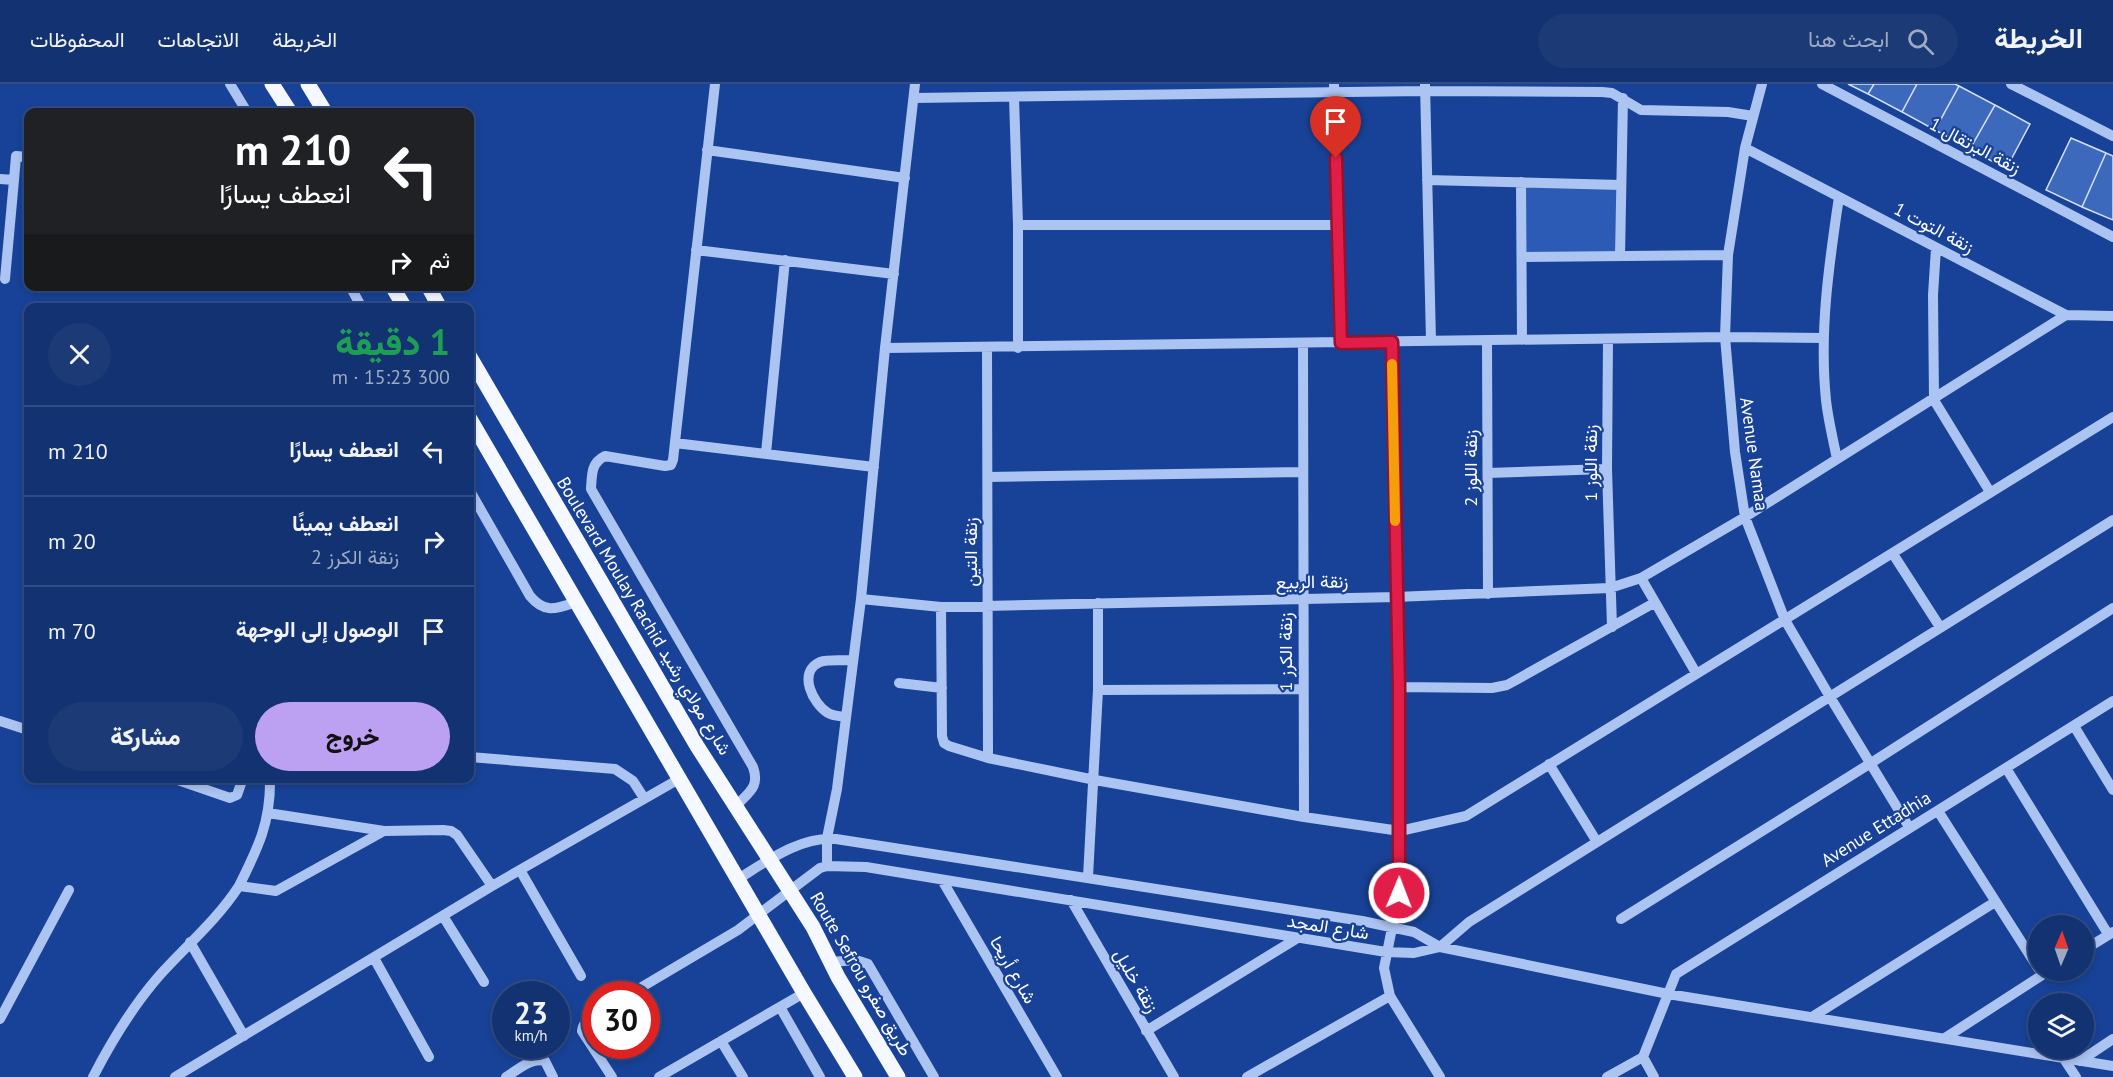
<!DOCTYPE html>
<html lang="ar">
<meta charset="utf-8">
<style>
body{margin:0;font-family:"PT Sans",Vazirmatn,sans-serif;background:#1b3a76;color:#f1f3f6;direction:rtl;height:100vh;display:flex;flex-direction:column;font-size:22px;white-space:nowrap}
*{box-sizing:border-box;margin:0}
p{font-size:20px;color:#9caac3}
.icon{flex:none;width:33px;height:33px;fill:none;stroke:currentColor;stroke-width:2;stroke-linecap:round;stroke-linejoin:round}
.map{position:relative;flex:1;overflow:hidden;direction:ltr}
.drawer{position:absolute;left:24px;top:219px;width:450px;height:480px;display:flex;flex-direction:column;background:#123271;border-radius:12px;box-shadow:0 3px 9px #0003,0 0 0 2px #314d84;direction:rtl}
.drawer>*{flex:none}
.hud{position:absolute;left:24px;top:24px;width:450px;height:183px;border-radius:12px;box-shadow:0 3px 9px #0003,0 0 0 2px #314d84;direction:rtl;background:#202124;color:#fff;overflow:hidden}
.needle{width:39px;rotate:2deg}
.tools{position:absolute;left:2028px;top:831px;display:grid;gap:12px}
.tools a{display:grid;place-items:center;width:66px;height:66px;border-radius:50%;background:#123271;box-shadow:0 3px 9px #0003,0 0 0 2px #314d84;font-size:30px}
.speed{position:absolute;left:492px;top:897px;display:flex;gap:12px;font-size:30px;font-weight:700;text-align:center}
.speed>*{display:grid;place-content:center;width:78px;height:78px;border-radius:50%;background:#123271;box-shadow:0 3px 9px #0003,0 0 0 2px #314d84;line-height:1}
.speed small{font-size:15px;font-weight:400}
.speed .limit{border:9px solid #d22;background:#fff;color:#111}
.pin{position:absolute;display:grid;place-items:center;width:51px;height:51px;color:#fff;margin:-62px -26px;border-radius:50% 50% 50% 0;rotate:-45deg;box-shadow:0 0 6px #0007}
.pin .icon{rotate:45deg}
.me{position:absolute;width:66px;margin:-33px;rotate:1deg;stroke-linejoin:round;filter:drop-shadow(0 0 4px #0008)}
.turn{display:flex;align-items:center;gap:21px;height:126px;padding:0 24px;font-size:27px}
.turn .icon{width:78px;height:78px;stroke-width:2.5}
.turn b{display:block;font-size:42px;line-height:51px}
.then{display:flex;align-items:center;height:57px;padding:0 24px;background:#0003;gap:12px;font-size:22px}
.round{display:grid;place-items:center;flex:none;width:63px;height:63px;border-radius:32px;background:#1b3a76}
.head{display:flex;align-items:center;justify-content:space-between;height:102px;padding:0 24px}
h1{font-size:36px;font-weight:800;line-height:45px;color:#1e9e55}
.action{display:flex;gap:12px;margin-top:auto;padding:12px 24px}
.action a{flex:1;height:69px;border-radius:36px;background:#bca0f2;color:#111;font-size:24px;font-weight:800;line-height:69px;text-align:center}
.action a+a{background:#1b3a76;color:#f1f3f6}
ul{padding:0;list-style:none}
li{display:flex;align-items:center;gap:18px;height:90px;padding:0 24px;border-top:2px solid #314d84}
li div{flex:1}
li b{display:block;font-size:22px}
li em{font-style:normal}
header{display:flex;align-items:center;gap:36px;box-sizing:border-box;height:84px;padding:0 30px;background:#123271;border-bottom:2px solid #314d84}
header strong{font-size:28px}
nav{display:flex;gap:33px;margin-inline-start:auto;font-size:21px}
.search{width:420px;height:54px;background:#1b3a76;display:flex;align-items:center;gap:15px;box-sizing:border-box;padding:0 21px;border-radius:33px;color:#9caac3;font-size:22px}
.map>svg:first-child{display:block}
.green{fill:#2c5bb6}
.building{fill:#3d69bd;stroke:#d3e1fc;stroke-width:1.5}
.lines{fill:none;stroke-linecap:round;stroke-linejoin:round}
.minor{stroke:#acc4f1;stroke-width:10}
.major{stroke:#f6f8ff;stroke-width:15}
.route-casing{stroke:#92132f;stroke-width:15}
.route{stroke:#e11d48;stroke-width:10}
.slow{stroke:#f59e0b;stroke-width:10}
.labels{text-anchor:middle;stroke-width:4.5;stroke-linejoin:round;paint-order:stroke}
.street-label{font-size:18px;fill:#fff;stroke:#184297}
</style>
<header>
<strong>الخريطة</strong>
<div class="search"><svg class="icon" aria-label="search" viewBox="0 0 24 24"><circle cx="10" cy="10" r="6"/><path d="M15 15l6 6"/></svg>ابحث هنا</div>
<nav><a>الخريطة</a><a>الاتجاهات</a><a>المحفوظات</a></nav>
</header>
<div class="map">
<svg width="2113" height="993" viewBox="0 0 2113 993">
<rect width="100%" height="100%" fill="#184297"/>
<path class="green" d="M 1526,99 L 1620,102 L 1618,171 L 1526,172 Z"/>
<path class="building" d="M 1848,0 L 1874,0 L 1868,10 Z
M 1874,0 L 1917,0 L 1902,28 L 1868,10 Z
M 1917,0 L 1955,0 L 1959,2 L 1935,46 L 1902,28 Z
M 1959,2 L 1995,21 L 1970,65 L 1935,46 Z
M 1995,21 L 2030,40 L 2006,85 L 1970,65 Z
M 2071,54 L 2106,69 L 2082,123 L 2046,106 Z
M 2106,69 L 2113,72 L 2113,136 L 2082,123 Z"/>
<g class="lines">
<path class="minor" d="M 230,0 L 247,28
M 715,0 L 673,376 L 671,381 L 665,382 L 605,372 C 591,379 592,390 591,405 L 753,683 C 760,703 749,708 736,722
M 1334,0 L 1341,259
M 1425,0 L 1431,257
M 1762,0 L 1745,64 L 1728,171 L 1725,253 L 1735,368 L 1745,433 L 1785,536 L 1830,613 L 1909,743
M 1822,0 L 2113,153
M 2011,0 L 2113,52
M 1014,13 L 1018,141 L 1018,264
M 914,14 L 1425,7 L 1602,8 L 1612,9 L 1641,26 L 1728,28 L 1753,32
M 1745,64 L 2066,231 L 2113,232
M 707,66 L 905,94
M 0,95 L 14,96 L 16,72 L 28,73
M 1427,96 L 1621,101
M 1521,98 L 1522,256
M 1018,141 L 1338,141
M 1936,164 L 1933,211 L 1934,316 L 1990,408
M 696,166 L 894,190
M 1620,172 L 1623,14
M 1522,173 L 1728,171
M 5,195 L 14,96
M 350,202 L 362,224
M 1608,255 L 1607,385 L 1612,543
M 1487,257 L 1488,510
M 1392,258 L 1400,747 L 1399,809 L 1384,884 L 1390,912 L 1440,993
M 1303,259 L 1304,733
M 987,263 L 988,674
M 885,264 L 1725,253 L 1823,254
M 675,359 L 874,383
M 766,369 L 785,176
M 1837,375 C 1833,355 1828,335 1826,316 C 1819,248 1829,180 1839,113
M 1488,389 L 1607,385
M 988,393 L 1303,388
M 470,407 L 530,512 C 545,530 556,525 576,518
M 1893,470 L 1940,543
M 1641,494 L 1696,589
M 861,515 L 941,523 L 1396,513 L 1610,504 L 1641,494 L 1745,433 L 2066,231
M 941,523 L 942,652 L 944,659 L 949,662 L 988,674 L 1095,696 L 1304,733 L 1400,747 L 1466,732 L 2113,333
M 899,599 L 942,604
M 1399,603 L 1492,604 L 1507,601 L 1654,519
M 1098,606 L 1303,605
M 846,633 C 840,632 833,632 828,629 C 813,620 797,588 820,578 C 829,575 843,577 853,576
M 0,637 L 28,646
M 2074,642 L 2113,706
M 470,673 L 615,685 L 633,697 L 644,714
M 1549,680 L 1597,758
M 2006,684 L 2108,850
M 172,694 L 230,714 L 237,711 L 243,694
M 1938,727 L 2038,884
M 268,729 L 384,747
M 827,782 L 827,754 L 837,705 L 861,515 L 885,264 L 915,0
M 520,786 L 581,892
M 1088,793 L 1098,606 L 1098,519
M 738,795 C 767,777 801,752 836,755 L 1362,837 L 1414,848 L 1440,863 L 1668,910 L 2113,982
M 942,796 L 1057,993
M 239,802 C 258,764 271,738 270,694
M 1071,816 L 1174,993
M 443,832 L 484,898
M 1621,835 L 1871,679 L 2113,524
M 190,858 L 244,952
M 2084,866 L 2113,848
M 374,874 L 429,973
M 831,878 L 856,876 L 868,880 L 934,993
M 630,910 L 738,846 L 820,784 L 827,782 L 866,783 L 1386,868 L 1414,869 L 1440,863 L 1469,838 L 2113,436
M 780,923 L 820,993
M 596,931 C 589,935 583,938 582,947 L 612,993
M 1812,933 L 1995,818
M 0,935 L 69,806
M 1146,947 L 1296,855
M 1945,954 L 2050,886
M 721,957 L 743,993
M 1643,973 L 1654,993
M 2064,975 L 2076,993
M 2080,977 L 2113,955
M 93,993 C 111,958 133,922 159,892 C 186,862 217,836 239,802 L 276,807 L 384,747 L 443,746 L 451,747 L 457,751 L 492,802
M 175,993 L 492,802 L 679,695
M 506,993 C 518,986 531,973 545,977 L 553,993
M 659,993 L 804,909
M 1247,993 L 1390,912
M 1607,993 L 1643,973 L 1676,890 L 2113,617"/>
<path class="major" d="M 272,0 L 290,28
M 308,0 L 325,28
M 392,202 L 405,224
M 428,202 L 440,224
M 470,273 L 697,662 L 813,843 L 838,893 L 898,993
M 470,335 L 804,909 L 855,993"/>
</g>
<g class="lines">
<g class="route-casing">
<path id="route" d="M 1336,74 L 1341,259 L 1392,258 L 1399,603 L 1399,809"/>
</g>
<use href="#route" class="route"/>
<path class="slow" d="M 1392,280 L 1395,437"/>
</g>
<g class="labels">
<g class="street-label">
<text transform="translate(1975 62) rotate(28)" y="6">زنقة البرتقال 1</text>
<text transform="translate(1934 144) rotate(28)" y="6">زنقة التوت 1</text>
<text transform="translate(1754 370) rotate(82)" y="6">Avenue Namaa</text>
<text transform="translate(1591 379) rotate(-90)" y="6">زنقة اللوز 1</text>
<text transform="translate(1471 384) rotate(-90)" y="6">زنقة اللوز 2</text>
<text transform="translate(971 468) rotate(-90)" y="6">زنقة التين</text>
<text transform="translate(1312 498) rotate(-1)" y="6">زنقة الربيع</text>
<text transform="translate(644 532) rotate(59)" y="6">Boulevard Moulay Rachid شارع مولاي رشيد</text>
<text transform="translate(1286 568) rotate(-90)" y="6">زنقة الكرز 1</text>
<text transform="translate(1876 745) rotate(-32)" y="6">Avenue Ettadhia</text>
<text transform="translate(1328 843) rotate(9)" y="6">شارع المجد</text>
<text transform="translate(1013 886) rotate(60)" y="6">شارع أريحا</text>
<text transform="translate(861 890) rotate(60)" y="6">Route Sefrou طريق صفرو</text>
<text transform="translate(1136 897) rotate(60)" y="6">زنقة خليل</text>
</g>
</g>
</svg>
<div class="tools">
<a><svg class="needle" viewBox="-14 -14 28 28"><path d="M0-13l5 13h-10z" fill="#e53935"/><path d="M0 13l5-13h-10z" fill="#9caac3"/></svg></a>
<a><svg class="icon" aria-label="layers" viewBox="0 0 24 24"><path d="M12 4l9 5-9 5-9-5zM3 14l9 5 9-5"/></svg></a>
</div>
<div class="speed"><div>23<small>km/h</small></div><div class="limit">30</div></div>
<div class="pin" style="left:1336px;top:74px;background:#d93025"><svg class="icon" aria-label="arrive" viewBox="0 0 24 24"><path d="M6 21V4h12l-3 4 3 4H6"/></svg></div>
<svg class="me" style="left:1399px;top:809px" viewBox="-20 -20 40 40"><circle r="17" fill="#e11d48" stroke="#fff" stroke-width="3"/><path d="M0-11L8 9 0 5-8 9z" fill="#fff"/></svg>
<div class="hud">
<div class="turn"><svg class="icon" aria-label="left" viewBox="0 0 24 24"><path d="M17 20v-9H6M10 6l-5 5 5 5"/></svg><div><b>210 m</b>انعطف يسارًا</div></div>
<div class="then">ثم<svg class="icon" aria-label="right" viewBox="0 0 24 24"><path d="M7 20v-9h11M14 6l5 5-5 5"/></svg></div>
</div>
<section class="drawer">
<div class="head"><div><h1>1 دقيقة</h1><p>300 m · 15:23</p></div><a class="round"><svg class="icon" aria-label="close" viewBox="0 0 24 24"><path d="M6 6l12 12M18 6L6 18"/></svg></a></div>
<ul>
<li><svg class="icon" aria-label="left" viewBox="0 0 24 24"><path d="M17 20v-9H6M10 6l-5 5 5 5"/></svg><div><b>انعطف يسارًا</b></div><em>210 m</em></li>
<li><svg class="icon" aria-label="right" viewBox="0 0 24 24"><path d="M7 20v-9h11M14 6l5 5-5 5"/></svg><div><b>انعطف يمينًا</b><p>زنقة الكرز 2</p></div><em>20 m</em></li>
<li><svg class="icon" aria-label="arrive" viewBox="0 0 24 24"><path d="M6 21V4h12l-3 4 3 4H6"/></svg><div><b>الوصول إلى الوجهة</b></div><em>70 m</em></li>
</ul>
<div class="action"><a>خروج</a><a>مشاركة</a></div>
</section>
</div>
